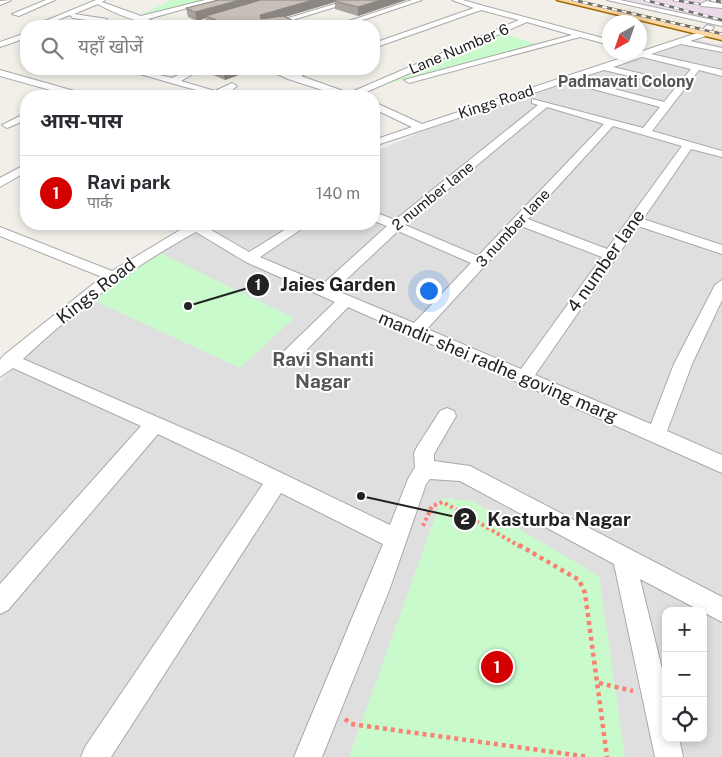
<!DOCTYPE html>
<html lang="hi">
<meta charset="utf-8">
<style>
:root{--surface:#fff;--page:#f7f7f7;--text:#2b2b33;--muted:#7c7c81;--line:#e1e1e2;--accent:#d40000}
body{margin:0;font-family:"Public Sans","Noto Sans Devanagari",sans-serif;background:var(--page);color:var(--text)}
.controls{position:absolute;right:15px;bottom:15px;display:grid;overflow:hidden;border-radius:10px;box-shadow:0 2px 8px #0003}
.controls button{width:45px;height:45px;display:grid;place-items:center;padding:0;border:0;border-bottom:1px solid var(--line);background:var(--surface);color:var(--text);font:25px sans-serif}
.compass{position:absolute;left:602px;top:15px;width:45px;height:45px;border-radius:50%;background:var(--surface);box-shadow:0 2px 8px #0003;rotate:220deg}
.you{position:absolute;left:428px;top:290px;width:18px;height:18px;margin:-12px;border:4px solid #fff;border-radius:50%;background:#1a73e8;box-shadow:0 0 0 8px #1a73e833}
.badge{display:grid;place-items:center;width:32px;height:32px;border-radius:50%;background:var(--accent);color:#fff;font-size:16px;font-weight:700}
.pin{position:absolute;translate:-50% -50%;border:2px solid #fff;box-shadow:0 1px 5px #0006}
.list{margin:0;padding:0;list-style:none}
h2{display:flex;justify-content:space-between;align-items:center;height:65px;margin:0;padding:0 20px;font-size:21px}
h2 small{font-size:16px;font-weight:400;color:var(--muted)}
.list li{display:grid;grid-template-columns:32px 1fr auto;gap:15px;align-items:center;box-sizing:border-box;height:75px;padding:0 20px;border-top:1px solid var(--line)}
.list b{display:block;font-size:19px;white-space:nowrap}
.list p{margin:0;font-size:16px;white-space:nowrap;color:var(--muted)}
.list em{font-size:16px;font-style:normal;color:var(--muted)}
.icon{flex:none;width:28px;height:28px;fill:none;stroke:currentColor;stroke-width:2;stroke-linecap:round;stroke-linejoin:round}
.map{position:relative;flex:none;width:722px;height:757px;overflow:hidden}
.search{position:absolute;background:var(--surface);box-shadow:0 2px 8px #0003;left:20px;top:20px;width:360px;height:55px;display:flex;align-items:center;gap:12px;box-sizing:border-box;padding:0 18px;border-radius:20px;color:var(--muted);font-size:19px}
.panel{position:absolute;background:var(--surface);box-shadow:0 2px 8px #0003;left:20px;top:90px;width:360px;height:140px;border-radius:20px}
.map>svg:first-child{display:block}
.residential{fill:#e0dfdf;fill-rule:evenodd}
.industrial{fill:#ebdbe8}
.park{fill:#c8facc}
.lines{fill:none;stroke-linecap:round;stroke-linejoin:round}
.minor-casing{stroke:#a9a9a9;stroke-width:2}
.major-casing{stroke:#a06b00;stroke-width:3}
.path-far1{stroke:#fa8072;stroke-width:4;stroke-dasharray:3 3;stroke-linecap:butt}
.path{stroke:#fa8072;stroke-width:4.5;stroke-dasharray:4 4;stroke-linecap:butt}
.minor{fill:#fff;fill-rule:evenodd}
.major{fill:#fcd6a4;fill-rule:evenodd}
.rail-casing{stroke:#707070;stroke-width:2.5}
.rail{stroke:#fff;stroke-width:2;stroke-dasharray:5;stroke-linecap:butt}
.wall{fill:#aba49e}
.shaded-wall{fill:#8b8681}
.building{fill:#c7bfb8;stroke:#8b8681}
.labels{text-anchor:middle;stroke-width:4;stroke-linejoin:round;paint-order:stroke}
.far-street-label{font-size:15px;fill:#222;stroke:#fff}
.far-neighbourhood-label{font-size:16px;font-weight:bold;fill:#555;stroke:#fff}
.street-label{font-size:18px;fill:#222;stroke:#fff}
.neighbourhood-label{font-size:19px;font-weight:bold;fill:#555;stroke:#fff}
.leader{fill:none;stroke:#222;stroke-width:2}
.callout-dot{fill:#222;stroke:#fff;stroke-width:2}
.mark-label{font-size:15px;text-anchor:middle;font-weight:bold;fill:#fff}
.callout-label{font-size:19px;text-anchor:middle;font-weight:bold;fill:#222;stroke:#fff;stroke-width:4;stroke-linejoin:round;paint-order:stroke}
</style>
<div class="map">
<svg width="722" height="757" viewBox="0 0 722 757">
<rect width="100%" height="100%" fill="#f2efe9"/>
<path class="residential" d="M698 40 722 45V757H0V382L80 294 216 224H374V152L426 130ZM666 611H703V738H666Z"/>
<polygon class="industrial" points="614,0 722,0 722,24"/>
<g class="park">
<polygon points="171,0 205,0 139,16"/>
<polygon points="503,33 536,44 376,87"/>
<polygon points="158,252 294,318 240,368 80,294"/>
<polygon points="442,498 472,501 599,576 625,757 349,757"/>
</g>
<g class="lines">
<defs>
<g id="minor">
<polygon points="11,0 10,1 0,5 0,1"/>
<polygon points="46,0 55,0 19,16 12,14"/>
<path d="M96 0H105L102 2 141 16 205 0H216L148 19 164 26C147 26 112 13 98 4L74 14 107 19V23L73 18 70 15 43 26H33Z"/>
<polygon points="348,0 358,0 273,26 262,26"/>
<polygon points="412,0 422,0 345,26 334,26"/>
<path d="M452 0H463L484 6 610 40V45L580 37 409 83 404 80 572 35 527 22 357 96H341L288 79 267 69C276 68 283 73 291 73 298 74 308 69 316 69L301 76 349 93 519 20 481 10 374 48V43L474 8Z"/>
<polygon points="607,0 620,0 722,22 722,26"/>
<polygon points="706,1 722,4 722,8 701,6 701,4"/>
<polygon points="230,14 233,18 197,26 185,26"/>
<path d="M707 25 714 27 706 36 690 41 722 48V52L681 44 651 54 722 70V76L699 70 652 131 722 151V157L691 149 643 219 722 245V254L638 226 535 375 651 424 674 364 715 285 722 280V300L692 364 667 431 722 455V473L348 307 291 366 285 367 279 366 276 361 279 356 335 302 246 262 196 232C133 266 75 310 23 359L236 451 390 525 408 479 415 467 414 453 417 447 440 411 447 408 454 411 456 416 434 454V461L470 466 722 597V622L640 579 666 685V738H679L683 757H655L614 564 460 481 430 479 426 484 390 588 322 757H294L383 544 281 493 111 757H81L85 747 263 484 158 434 8 610 0 614V584L141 426 13 368 0 377V360L4 355 102 277 0 236V227L112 271 190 224H207L206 227 249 252 294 224H309L260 257 323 284 387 226 374 221V212L395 220 538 105 532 103V99L643 128 660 107 567 82 374 146V140L412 127 374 109V102L422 124 700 32ZM642 57 691 69 680 83 613 67ZM604 70 676 87 664 102 576 79ZM547 107 604 124 478 256 405 225ZM613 126 682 146 607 249 528 219ZM521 226 602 257 521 369 427 329ZM398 231 471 263 414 323 335 290Z"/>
<polygon points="26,33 26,38 0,47 0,42"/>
<path d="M122 69H135L172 78 191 69H201L181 81 215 91 232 83 237 86C226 96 216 99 203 92Z"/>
<polygon points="0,70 85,94 87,96 72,96 0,76"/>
<polygon points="26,113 26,120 7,128 2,125"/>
<polygon points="26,164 26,172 0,187 0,178"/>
</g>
<polygon id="major" points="557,0 572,0 722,34 722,40"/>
</defs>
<use href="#minor" class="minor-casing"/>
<use href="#major" class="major-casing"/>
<polyline class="path-far1" points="423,526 432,506 443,502 521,547"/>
<g class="path">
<polyline points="519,545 579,580 585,593 607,757"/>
<polyline points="599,683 633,691"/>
<polyline points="345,719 351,724 589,757"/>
</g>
<use href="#minor" class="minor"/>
<use href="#major" class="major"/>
<defs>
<g id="rail">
<polyline points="573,0 722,34"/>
<polyline points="645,0 722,20"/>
<polyline points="674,0 699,4"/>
<polyline points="711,0 722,2"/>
</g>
</defs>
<use href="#rail" class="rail-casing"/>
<use href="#rail" class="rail"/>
</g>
<g class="wall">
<polygon points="219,0 406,0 358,16 335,9 335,2 285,17 292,26 211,26 207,25 206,18 197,21 188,17 186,8"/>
<polygon points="199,69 255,69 225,80"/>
</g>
<g class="shaded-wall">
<polygon points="240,0 271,0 206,16 206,18 197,21 195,12"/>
<polygon points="313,0 342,0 334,1 335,2 261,24 260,15"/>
<polygon points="381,0 406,0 358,16 358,7"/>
<polygon points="292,20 292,26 267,26"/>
<polygon points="227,69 255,69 225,80 223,70"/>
</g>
<g class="building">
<polygon points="219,0 240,0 195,12 186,8"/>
<polygon points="261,0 313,0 260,15 261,19 283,16 292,20 267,26 231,26 206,16"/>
<polygon points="336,0 381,0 358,7 334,1"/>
</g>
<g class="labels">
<g class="far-street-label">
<text transform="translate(459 49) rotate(-23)" y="5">Lane Number 6</text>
<text transform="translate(496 102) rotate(-18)" y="5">Kings Road</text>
<text transform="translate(433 196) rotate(-39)" y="5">2 number lane</text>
<text transform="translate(513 228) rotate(-47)" y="5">3 number lane</text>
</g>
<g class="far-neighbourhood-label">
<text x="626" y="87">Padmavati Colony</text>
</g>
<g class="street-label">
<text transform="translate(606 261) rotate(-55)" y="6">4 number lane</text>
<text transform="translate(96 291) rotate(-38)" y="6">Kings Road</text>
<text transform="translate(498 367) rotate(23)" y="6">mandir shei radhe goving marg</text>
</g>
<g class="neighbourhood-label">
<text x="323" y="366">Ravi Shanti<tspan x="323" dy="22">Nagar</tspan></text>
</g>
</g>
<path class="leader" d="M188 306L258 285M361 496L465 519"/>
<g class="callout-dot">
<circle cx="188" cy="306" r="5"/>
<circle cx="361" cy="496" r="5"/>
<circle cx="258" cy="285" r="12"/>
<circle cx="465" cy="519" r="12"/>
</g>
<g class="mark-label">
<text x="258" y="290">1</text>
<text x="465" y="524">2</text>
</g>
<g class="callout-label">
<text x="338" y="291">Jaies Garden</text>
<text x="559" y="526">Kasturba Nagar</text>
</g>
</svg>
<div class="controls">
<button>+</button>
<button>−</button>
<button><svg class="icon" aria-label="locate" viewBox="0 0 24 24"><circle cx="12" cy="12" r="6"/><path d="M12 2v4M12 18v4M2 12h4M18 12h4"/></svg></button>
</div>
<svg class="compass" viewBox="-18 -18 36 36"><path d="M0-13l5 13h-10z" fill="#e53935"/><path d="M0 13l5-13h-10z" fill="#7c7c81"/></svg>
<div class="you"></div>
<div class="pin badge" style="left:497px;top:667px">1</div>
<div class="search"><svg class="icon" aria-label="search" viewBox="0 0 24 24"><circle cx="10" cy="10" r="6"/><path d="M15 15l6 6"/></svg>यहाँ खोजें</div>
<section class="panel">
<h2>आस-पास<small></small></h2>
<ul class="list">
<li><span class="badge">1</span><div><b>Ravi park</b><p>पार्क</p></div><em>140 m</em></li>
</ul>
</section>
</div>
